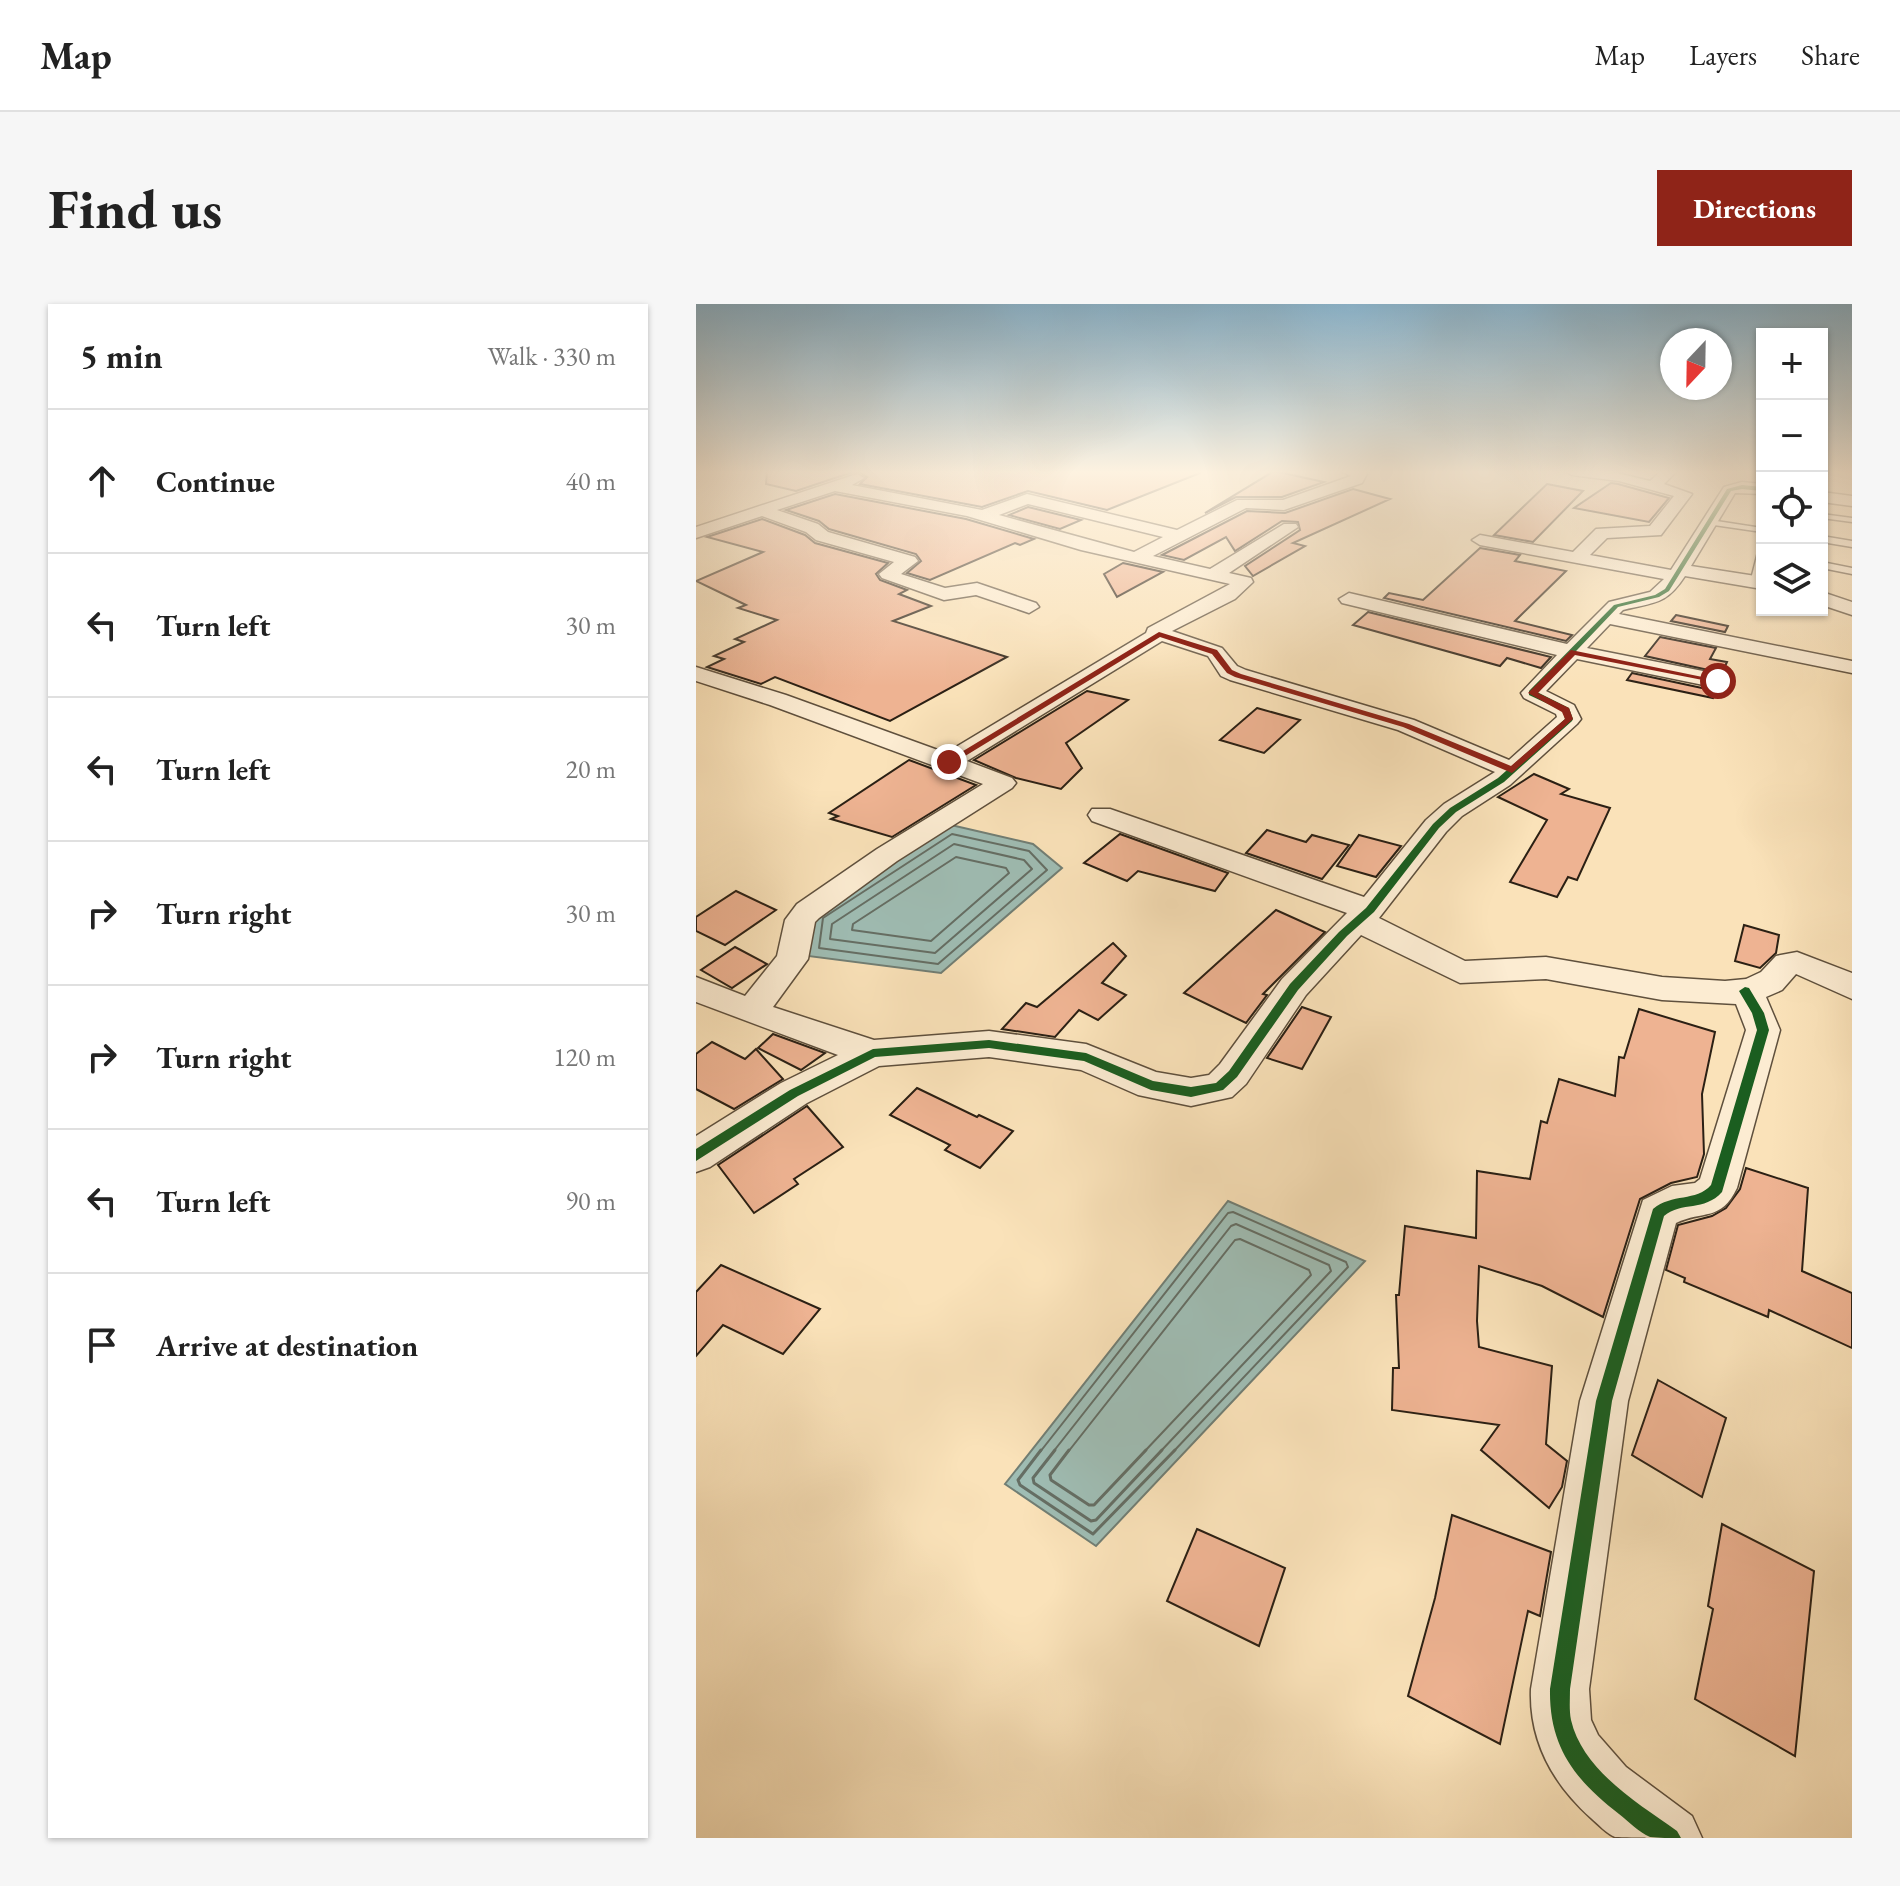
<!DOCTYPE html>
<meta charset="utf-8">
<style>
:root{--surface:#fff;--page:#f6f6f6;--text:#222;--muted:#767676;--line:#e0e0e0;--accent:#8f2418}
body{margin:0;font-family:"EB Garamond",serif;background:var(--page);color:var(--text)}
.controls{position:absolute;right:24px;top:24px;display:grid;overflow:hidden;border-radius:0px;box-shadow:0 2px 6px #0004}
.controls button{width:72px;height:72px;display:grid;place-items:center;padding:0;border:0;border-bottom:2px solid var(--line);background:var(--surface);color:var(--text);font:40px sans-serif}
.compass{position:absolute;left:964px;top:24px;width:72px;height:72px;border-radius:50%;background:var(--surface);box-shadow:0 2px 6px #0004;rotate:202deg}
.stop{position:absolute;width:24px;height:24px;margin:-18px;border:6px solid #8f2418;border-radius:50%;background:#fff}
.stop.end{background:#8f2418;border-color:#fff;box-shadow:0 2px 8px #0008}
.list{margin:0;padding:0;list-style:none}
h2{display:flex;justify-content:space-between;align-items:center;height:104px;margin:0;padding:0 32px;font-size:34px}
h2 small{font-size:26px;font-weight:400;color:var(--muted)}
.list li{display:grid;grid-template-columns:52px 1fr auto;gap:24px;align-items:center;box-sizing:border-box;height:144px;padding:0 32px;border-top:2px solid var(--line)}
.list b{display:block;font-size:30px;white-space:nowrap}
.list em{font-size:26px;font-style:normal;color:var(--muted)}
.icon{flex:none;width:44px;height:44px;fill:none;stroke:currentColor;stroke-width:2;stroke-linecap:round;stroke-linejoin:round}
.map{position:relative;flex:none;width:1156px;height:1534px;overflow:hidden;border-radius:0px}
header{display:flex;align-items:center;gap:48px;box-sizing:border-box;height:112px;padding:0 40px;background:var(--surface);border-bottom:2px solid var(--line)}
header strong{font-size:38px}
nav{display:flex;gap:44px;margin-inline-start:auto;font-size:28px}
.intro{display:flex;align-items:center;justify-content:space-between;box-sizing:border-box;height:192px;padding:0 48px}
h1{margin:0;font-size:56px}
.button{padding:20px 36px;border-radius:0px;background:var(--accent);color:#fff;font-size:28px;font-weight:700}
main{display:flex;gap:48px;padding:0 48px}
aside{flex:1;background:var(--surface);border-radius:0px;box-shadow:0 2px 6px #0004}
.map>svg:first-child{display:block}
.water{fill:#9fbdb4;stroke:#717e74;stroke-width:2}
.lines{fill:none;stroke-linecap:round;stroke-linejoin:round}
.shore-far1{stroke:#656e64;stroke-width:2}
.shore{stroke:#656e64;stroke-width:3}
.building{fill:#eeb392;stroke:#2b2014;stroke-width:2}
.service-casing{stroke:#5f503d;stroke-width:3}
.minor-casing{stroke:#5f503d;stroke-width:3}
.service{fill:#fcecd2;fill-rule:evenodd}
.minor{fill:#fcecd2;fill-rule:evenodd}
.cycleway-casing{stroke:#fcecd2;stroke-width:5}
.cycleway{fill:#1b5e20;fill-rule:evenodd}
.route{fill:#8f2418}
</style>
<header>
<strong>Map</strong>
<nav><a>Map</a><a>Layers</a><a>Share</a></nav>
</header>
<div class="intro"><h1>Find us</h1><a class="button">Directions</a></div>
<main>
<aside>
<h2>5 min<small>Walk · 330 m</small></h2>
<ul class="list">
<li><svg class="icon" aria-label="ahead" viewBox="0 0 24 24"><path d="M12 20V5M6 11l6-6 6 6"/></svg><div><b>Continue</b></div><em>40 m</em></li>
<li><svg class="icon" aria-label="left" viewBox="0 0 24 24"><path d="M17 20v-9H6M10 6l-5 5 5 5"/></svg><div><b>Turn left</b></div><em>30 m</em></li>
<li><svg class="icon" aria-label="left" viewBox="0 0 24 24"><path d="M17 20v-9H6M10 6l-5 5 5 5"/></svg><div><b>Turn left</b></div><em>20 m</em></li>
<li><svg class="icon" aria-label="right" viewBox="0 0 24 24"><path d="M7 20v-9h11M14 6l5 5-5 5"/></svg><div><b>Turn right</b></div><em>30 m</em></li>
<li><svg class="icon" aria-label="right" viewBox="0 0 24 24"><path d="M7 20v-9h11M14 6l5 5-5 5"/></svg><div><b>Turn right</b></div><em>120 m</em></li>
<li><svg class="icon" aria-label="left" viewBox="0 0 24 24"><path d="M17 20v-9H6M10 6l-5 5 5 5"/></svg><div><b>Turn left</b></div><em>90 m</em></li>
<li><svg class="icon" aria-label="arrive" viewBox="0 0 24 24"><path d="M6 21V4h12l-3 4 3 4H6"/></svg><div><b>Arrive at destination</b></div></li>
</ul>
</aside>
<div class="map">
<svg width="1156" height="1534" viewBox="0 0 1156 1534">
<rect width="100%" height="100%" fill="#fae2b9"/>
<filter id="stains"><feTurbulence type="fractalNoise" baseFrequency=".0025" numOctaves="4"/><feColorMatrix values="0 0 0 0 .2 0 0 0 0 .09 0 0 0 0 .02 0 0 0 .5 -.17"/></filter>
<radialGradient id="worn" r=".72"><stop offset=".6" stop-color="#630" stop-opacity="0"/><stop offset="1" stop-color="#630" stop-opacity=".3"/></radialGradient>
<g class="water">
<polygon points="255,521 337,540 366,564 245,669 112,652 119,610"/>
<polygon points="532,897 669,957 400,1242 309,1180"/>
</g>
<g class="lines">
<g class="shore-far1">
<polygon points="256,530 333,547 351,566 242,660 123,644 127,614"/>
<polygon points="258,540 328,556 336,565 239,649 134,635 136,620"/>
<polygon points="260,553 310,564 313,569 235,637 156,626 157,620"/>
<polyline points="344,1148 532,909 537,908 650,958 652,963 477,1148"/>
<polyline points="357,1148 535,922 540,920 633,961 635,967 464,1148"/>
<polyline points="372,1148 539,936 544,935 613,966 615,971 448,1148"/>
</g>
<g class="shore">
<polyline points="345,1146 322,1176 324,1181 397,1230 479,1146"/>
<polyline points="359,1146 337,1174 338,1179 395,1217 400,1216 466,1146"/>
<polyline points="373,1146 354,1171 355,1176 393,1201 398,1201 450,1146"/>
</g>
</g>
<g class="building">
<polygon points="71,167 160,167 100,187 70,180"/>
<polygon points="161,167 504,167 504,169 411,206 332,187 286,203 164,180 171,173"/>
<polygon points="578,167 628,178 586,193 540,193 509,209"/>
<polygon points="915,179 922,180 973,194 953,218 878,204"/>
<polygon points="851,180 887,187 837,238 798,231"/>
<polygon points="657,185 694,195 597,239 609,242 557,272 549,262 604,226 602,218 586,217 539,247 530,233 488,256 466,251 551,207 589,209"/>
<polygon points="139,190 270,215 338,235 324,241 319,239 234,276 211,269 225,257 220,250 133,225 123,217 90,206"/>
<polygon points="332,203 385,216 364,225 313,211"/>
<polygon points="66,215 109,231 119,239 192,259 180,270 184,276 211,286 203,290 235,302 197,317 311,353 194,417 79,373 65,380 11,363 28,355 18,352 48,338 39,335 81,316 42,304 50,301 0,277 67,248 11,233"/>
<polygon points="784,244 824,251 819,257 870,267 819,317 876,331 870,337 688,294 693,289 727,296"/>
<polygon points="427,259 467,268 421,293 408,270"/>
<polygon points="672,308 855,353 845,364 811,354 804,362 657,321"/>
<polygon points="980,311 1032,322 1029,328 975,317"/>
<polygon points="964,333 1020,344 1014,355 1031,358 1026,369 949,352"/>
<polygon points="936,369 1020,387 1017,394 931,376"/>
<polygon points="391,387 432,396 370,439 386,464 365,485 320,474 278,456"/>
<polygon points="561,404 604,416 568,449 524,436"/>
<polygon points="213,456 280,481 196,533 135,515 142,512 133,509"/>
<polygon points="838,470 873,485 865,490 914,504 881,576 872,573 861,593 814,578 851,516 802,493"/>
<polygon points="571,526 610,538 616,531 653,541 626,575 550,549"/>
<polygon points="424,530 532,569 519,587 442,567 431,577 388,559"/>
<polygon points="663,531 705,542 680,573 641,562"/>
<polygon points="40,587 80,606 29,641 0,627 0,613"/>
<polygon points="580,606 629,628 567,690 571,691 550,719 488,689"/>
<polygon points="1048,621 1083,631 1080,649 1064,664 1039,657"/>
<polygon points="417,639 430,652 406,679 430,691 402,716 383,706 359,733 306,725 330,699 341,703"/>
<polygon points="39,643 71,660 36,684 5,666"/>
<polygon points="606,703 635,713 606,765 571,754"/>
<polygon points="943,705 1019,728 1006,790 1008,850 1001,873 975,879 944,895 907,1013 846,982 783,962 781,1017 783,1043 856,1062 850,1140 871,1157 866,1183 853,1204 785,1146 803,1121 696,1106 697,1064 703,1064 700,991 703,991 709,922 780,934 781,867 834,875 845,817 851,819 863,775 919,792 923,753 928,754"/>
<polygon points="77,730 129,749 105,766 62,744"/>
<polygon points="16,738 49,755 60,745 87,775 38,805 0,785 0,750"/>
<polygon points="221,784 281,813 283,811 317,827 284,864 249,846 254,841 194,811"/>
<polygon points="111,802 147,843 98,875 102,880 58,909 22,861"/>
<polygon points="1050,864 1112,884 1106,967 1156,989 1156,1044 1073,1006 1072,1013 988,978 989,974 970,966 982,921 1016,912 1030,904 1044,885"/>
<polygon points="25,961 124,1005 87,1050 27,1021 0,1052 0,988"/>
<polygon points="962,1076 1030,1114 1006,1193 936,1151"/>
<polygon points="756,1211 855,1248 844,1312 832,1307 804,1440 712,1392 739,1294"/>
<polygon points="1026,1220 1118,1267 1099,1452 999,1395 1017,1305 1012,1302"/>
<polygon points="501,1225 589,1264 563,1342 471,1297"/>
</g>
<g class="lines">
<defs>
<g id="service">
<polygon points="1126,210 1156,214 1156,218 1126,214"/>
<polygon points="1014,216 1066,224 1066,228 1011,220"/>
<polygon points="1126,232 1156,237 1156,243 1126,238"/>
<polygon points="1066,245 1066,262 1062,277 1054,279 1062,248"/>
<polygon points="1126,258 1156,264 1156,270 1126,264"/>
</g>
<g id="minor">
<path d="M644 167H669L671 170 666 179 588 206 550 204 457 252 514 265 588 220H600L602 223 533 269 555 274 557 278 539 295 476 327 526 344 541 362 550 366 718 416 813 456 861 413 860 410 828 394 825 389 861 351 646 299 643 295 653 289 871 340 913 298 954 288 968 275 784 241 776 236 784 231 877 248 900 225 954 222 978 192 923 177 876 171 869 167H913L954 177 965 167H981L968 180 996 190 965 231 911 234 894 251 975 266 1028 183 1046 178 1066 180V190L1039 189 995 262 1066 273V285L989 272C970 301 959 298 927 306L923 310 1156 357V369L914 320 891 344 1022 370 1033 377 1022 384 881 355 850 387 878 401 885 415 881 420 814 481 766 512 750 528 683 614 769 657 850 653 966 673 1029 677 1050 675 1065 668 1080 652 1101 648 1156 669V695L1100 670 1086 686 1070 693 1084 726 1041 884C1025 918 1007 906 980 919L932 1097 893 1385 895 1416 902 1431 930 1463 996 1512 1006 1534C988 1534 932 1534 919 1533 911 1530 902 1520 895 1514 857 1480 833 1437 835 1385L884 1097 947 896 976 882 999 879 1004 875 1050 726 1040 700 966 696 850 675 764 679 665 631 610 691 550 780 536 793 495 802 442 791 385 766 293 753 183 762 111 799 14 863 0 868V832L85 779 142 751 0 698V673L49 692 81 652 89 616 101 600 181 545 287 480 74 401 0 377V363L90 391 250 449 450 329 452 324 534 280 385 246 271 212 139 187 81 206 122 220 132 228 219 253 222 257 205 270 249 284 281 279 340 299 343 303 333 309 280 291 248 296 186 274 183 270 198 258 120 236 110 228 66 212 0 234V223L161 170 168 174 156 181 286 206 331 190 481 226 541 196H587L655 172ZM332 200 467 233 438 248 303 211ZM466 337 512 352 525 372 534 376 702 426 799 468 748 500 730 516 668 593 414 505H396L392 511 396 517 651 609 586 675 524 760 513 771 495 774 460 768 390 740 293 727 178 736 77 703 112 655 119 618 123 614 201 557 316 484 320 479 316 474 271 457Z"/>
<polygon points="1126,188 1156,192 1156,202 1126,198"/>
<polygon points="1126,288 1156,298 1156,311 1126,301"/>
</g>
</defs>
<use href="#service" class="service-casing"/>
<use href="#minor" class="minor-casing"/>
<use href="#service" class="service"/>
<use href="#minor" class="minor"/>
<defs>
<g id="cycleway">
<polygon points="1046,181 1066,183 1066,187 1046,185 1035,187 973,287 963,293 922,303 841,388 873,404 877,415 876,417 808,478 760,508 743,524 678,608 651,632 602,686 541,773 527,786 495,793 455,786 388,757 293,744 179,753 102,792 0,857 0,845 94,786 177,745 293,736 390,749 457,777 495,783 520,779 533,767 594,680 643,628 670,604 737,520 754,504 802,474 869,415 867,407 833,391 833,387 918,301 959,291 969,285 1031,185"/>
<path d="M1049 683 1053 684 1068 709 1073 726 1026 888C1008 908 986 897 968 912L916 1097 874 1385C874 1395 873 1406 875 1416 887 1467 942 1499 981 1527L985 1534C975 1534 962 1534 954 1533 943 1528 933 1518 923 1510 879 1476 853 1443 854 1385L900 1097 957 905C976 889 1000 898 1015 881L1061 726 1056 709 1043 687Z"/>
</g>
</defs>
<use href="#cycleway" class="cycleway-casing"/>
<use href="#cycleway" class="cycleway"/>
</g>
<linearGradient id="sky" x2="0" y2="1"><stop stop-color="#8bb8d3"/><stop offset="0.44" stop-color="#fdf2e0"/><stop offset="1" stop-color="#fdf2e0" stop-opacity="0"/></linearGradient>
<rect width="1156" height="382" fill="url(#sky)"/>
<polygon class="route" points="463,328 521,346 536,366 545,370 713,420 815,462 869,415 866,408 832,389 875,346 1026,377 1022,379 879,351 842,389 873,404 877,415 816,469 707,423 539,373 531,369 516,350 464,333 256,460 249,458"/>
<rect width="100%" height="100%" filter="url(#stains)"/>
<rect width="100%" height="100%" fill="url(#worn)"/>
</svg>
<div class="controls">
<button>+</button>
<button>−</button>
<button><svg class="icon" aria-label="locate" viewBox="0 0 24 24"><circle cx="12" cy="12" r="6"/><path d="M12 2v4M12 18v4M2 12h4M18 12h4"/></svg></button>
<button><svg class="icon" aria-label="layers" viewBox="0 0 24 24"><path d="M12 4l9 5-9 5-9-5zM3 14l9 5 9-5"/></svg></button>
</div>
<svg class="compass" viewBox="-18 -18 36 36"><path d="M0-13l5 13h-10z" fill="#e53935"/><path d="M0 13l5-13h-10z" fill="#767676"/></svg>
<div class="stop" style="left:1022px;top:377px"></div>
<div class="stop end" style="left:253px;top:458px"></div>
</div>
</main>
